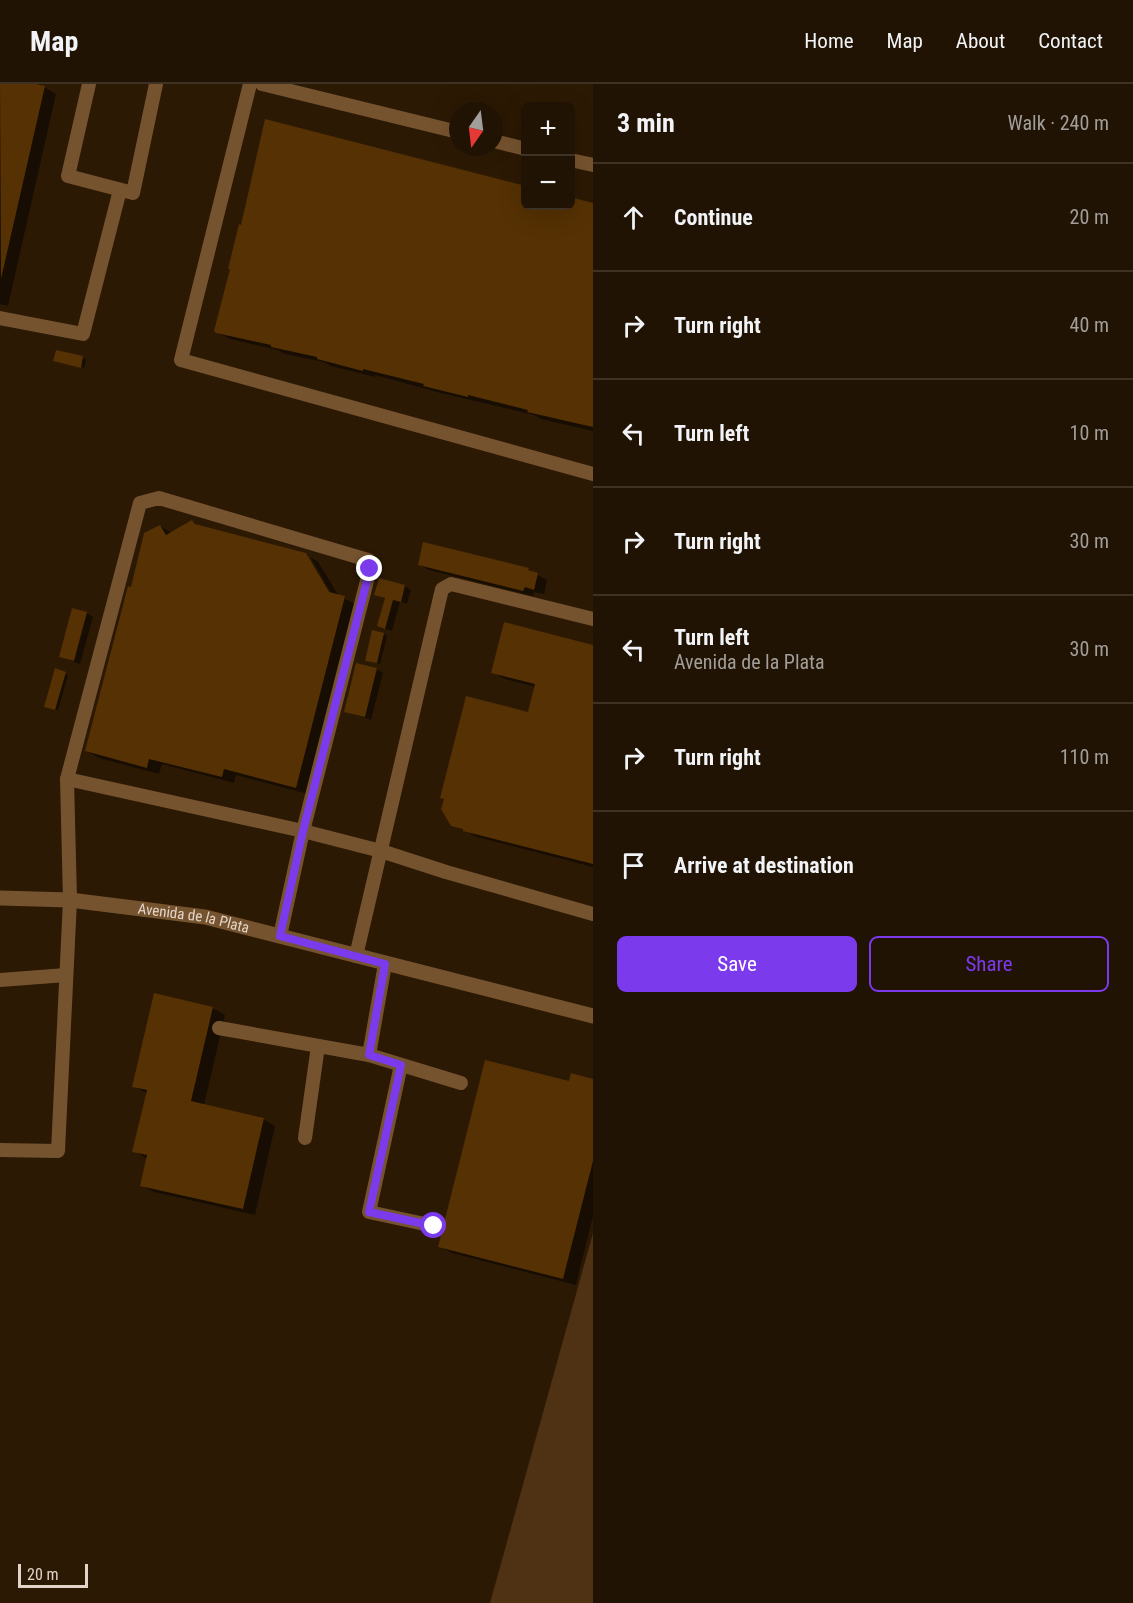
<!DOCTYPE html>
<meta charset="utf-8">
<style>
:root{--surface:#211303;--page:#2d2012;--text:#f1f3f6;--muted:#a29e9a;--line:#3e3225;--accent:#7c3aed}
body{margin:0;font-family:"Roboto Condensed",sans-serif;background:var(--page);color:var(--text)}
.controls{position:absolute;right:18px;top:18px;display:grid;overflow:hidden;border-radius:9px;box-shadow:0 6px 24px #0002}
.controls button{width:54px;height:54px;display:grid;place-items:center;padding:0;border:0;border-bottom:2px solid var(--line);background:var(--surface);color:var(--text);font:30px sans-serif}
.compass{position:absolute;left:449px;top:18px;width:54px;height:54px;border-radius:50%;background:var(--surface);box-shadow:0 6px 24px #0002;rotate:194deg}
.scale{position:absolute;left:18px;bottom:15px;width:70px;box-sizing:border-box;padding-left:6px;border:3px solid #e2d4c8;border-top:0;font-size:16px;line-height:21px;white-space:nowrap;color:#e2d4c8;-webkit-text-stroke:4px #2c1904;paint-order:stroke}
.stop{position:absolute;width:18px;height:18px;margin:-14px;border:4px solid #7c3aed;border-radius:50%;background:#fff}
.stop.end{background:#7c3aed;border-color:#fff;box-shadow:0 2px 6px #0008}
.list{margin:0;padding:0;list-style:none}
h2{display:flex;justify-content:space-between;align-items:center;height:78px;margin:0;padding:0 24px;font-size:26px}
h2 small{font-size:20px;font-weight:400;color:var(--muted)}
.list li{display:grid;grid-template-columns:39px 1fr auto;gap:18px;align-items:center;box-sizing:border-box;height:108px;padding:0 24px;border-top:2px solid var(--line)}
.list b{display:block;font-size:22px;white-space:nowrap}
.list p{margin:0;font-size:20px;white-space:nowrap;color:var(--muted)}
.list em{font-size:20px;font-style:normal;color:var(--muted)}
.actions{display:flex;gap:12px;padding:18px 24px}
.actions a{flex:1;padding:14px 0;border:2px solid var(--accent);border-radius:9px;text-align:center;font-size:21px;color:var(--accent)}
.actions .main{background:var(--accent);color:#fff}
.icon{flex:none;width:33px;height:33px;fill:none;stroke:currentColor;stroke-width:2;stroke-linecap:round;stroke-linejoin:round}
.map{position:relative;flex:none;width:593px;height:1519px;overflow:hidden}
header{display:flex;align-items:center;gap:36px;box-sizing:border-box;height:84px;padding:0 30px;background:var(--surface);border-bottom:2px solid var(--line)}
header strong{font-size:28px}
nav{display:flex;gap:33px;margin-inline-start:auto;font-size:21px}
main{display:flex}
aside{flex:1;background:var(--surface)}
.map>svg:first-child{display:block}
.green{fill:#4e3213}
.shadow{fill:#0007}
.building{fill:#553103}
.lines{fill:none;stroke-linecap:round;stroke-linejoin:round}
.service{stroke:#76532f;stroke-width:14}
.tertiary{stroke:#76532f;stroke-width:15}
.route{stroke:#7c3aed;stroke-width:8}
.labels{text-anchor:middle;stroke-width:5;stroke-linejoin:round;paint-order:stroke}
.street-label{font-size:15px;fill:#e2d4c8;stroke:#2c1904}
</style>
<header>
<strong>Map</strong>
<nav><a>Home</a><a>Map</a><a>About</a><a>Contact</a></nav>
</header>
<main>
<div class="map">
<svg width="593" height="1519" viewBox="0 0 593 1519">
<rect width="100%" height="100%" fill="#2c1904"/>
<polygon class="green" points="593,1149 593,1519 490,1519"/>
<g class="shadow">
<polygon points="0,0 29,0 44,3 56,10 8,222 0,220"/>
<polygon points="570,115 593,120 593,347 541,335 534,331 437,308 375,291 375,293 331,282 324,278 285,270 278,266 230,255 217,248 526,122 570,122"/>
<polygon points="57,268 86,275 84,284 55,277"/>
<polygon points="192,437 203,444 305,470 309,472 306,472 332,515 334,514 310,473 318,478 339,512 357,521 308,710 236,691 234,699 162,680 159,690 99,674 87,667 132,505 160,442 172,449"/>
<polygon points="424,460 528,486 547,496 544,510 534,508 533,512 429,486 419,480"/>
<polygon points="380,496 405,502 411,506 407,520 400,518 392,547 379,542 386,515 376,510"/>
<polygon points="87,529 93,533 80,580 60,573"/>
<polygon points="505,540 593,563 593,783 477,753 452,740 529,630 536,603 505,595 492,588"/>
<polygon points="384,550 387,552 380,580 369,577"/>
<polygon points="377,585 383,589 371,636 346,627"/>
<polygon points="65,589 68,591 58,626 49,624"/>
<polygon points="212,924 225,931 204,1021 263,1035 275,1042 255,1131 154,1108 141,1101 147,1075 134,1067 148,1010 134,1002"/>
<polygon points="573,991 593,996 593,1132 576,1201 452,1169 439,1162 570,999"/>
</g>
<g class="building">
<polygon points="0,0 36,0 45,2 1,195"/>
<polygon points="265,35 526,102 526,122 570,122 570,113 593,119 593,343 527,328 528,326 468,311 468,313 423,302 424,300 363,285 363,287 317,275 317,273 271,263 271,261 216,249 214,247 230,185 228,185 239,140 241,141"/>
<polygon points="56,266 83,272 81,284 53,277"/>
<polygon points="192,436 195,440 306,469 329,508 345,512 296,704 224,685 222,693 149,675 147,684 85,667 128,502 131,503 144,449 160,441 166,451"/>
<polygon points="423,458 529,484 528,486 538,489 534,506 525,503 523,507 418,481"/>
<polygon points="379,494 405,501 401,518 393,516 385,545 377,542 385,514 374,511"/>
<polygon points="72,524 87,528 74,577 59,573"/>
<polygon points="504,538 593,561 593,780 463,747 463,745 451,742 441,725 444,715 440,714 466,612 528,628 535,600 491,589"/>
<polygon points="372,546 384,549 377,579 365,577"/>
<polygon points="356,579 377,584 365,633 344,628"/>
<polygon points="55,584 66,588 55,626 44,623"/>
<polygon points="154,909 213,923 191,1017 264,1034 243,1125 140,1102 147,1071 132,1068 147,1006 132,1003"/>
<polygon points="485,976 569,997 571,989 593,995 593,1077 563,1195 438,1163"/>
</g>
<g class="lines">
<g class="service">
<polyline points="89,0 68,92 133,109 156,0"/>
<polyline points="250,0 181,276 593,390"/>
<polyline points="262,0 458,48"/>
<polyline points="494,57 526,65"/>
<polyline points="570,76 593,81"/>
<polyline points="0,234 83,250 120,106"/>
<polyline points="67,695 140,419 159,414 368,476 370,485 303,747 280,852"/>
<polyline points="356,872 442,505 451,500 593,535"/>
<polyline points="0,896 66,891"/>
<polyline points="219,944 369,971 385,880"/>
<polyline points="369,971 461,999"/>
<polyline points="401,981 369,1128 434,1142"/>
<polyline points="305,1054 318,962"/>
<polyline points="0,1066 58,1067 70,816 67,695 303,747 381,767 446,788 593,830"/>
</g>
<path class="tertiary" id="s1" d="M0 814 70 816 205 833 593 932"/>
</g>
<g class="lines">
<polyline class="route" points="370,485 303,747 280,852 385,880 369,971 401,981 369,1128 434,1142"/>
</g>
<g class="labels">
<g class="street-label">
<text dy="5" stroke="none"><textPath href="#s1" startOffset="195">Avenida de la Plata</textPath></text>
</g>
</g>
</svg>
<div class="controls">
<button>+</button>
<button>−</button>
</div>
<svg class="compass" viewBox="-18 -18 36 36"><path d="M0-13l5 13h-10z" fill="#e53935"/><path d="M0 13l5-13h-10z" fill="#a29e9a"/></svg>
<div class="scale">20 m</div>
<div class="stop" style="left:434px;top:1142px"></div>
<div class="stop end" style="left:370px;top:485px"></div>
</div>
<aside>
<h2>3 min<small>Walk · 240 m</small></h2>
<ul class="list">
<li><svg class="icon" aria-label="ahead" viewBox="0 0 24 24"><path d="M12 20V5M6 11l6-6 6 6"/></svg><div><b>Continue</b></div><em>20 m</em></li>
<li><svg class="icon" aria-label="right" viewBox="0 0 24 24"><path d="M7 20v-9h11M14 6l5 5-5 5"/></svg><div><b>Turn right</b></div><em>40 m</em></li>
<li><svg class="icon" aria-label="left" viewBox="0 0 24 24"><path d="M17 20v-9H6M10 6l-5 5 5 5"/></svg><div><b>Turn left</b></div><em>10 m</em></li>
<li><svg class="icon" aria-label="right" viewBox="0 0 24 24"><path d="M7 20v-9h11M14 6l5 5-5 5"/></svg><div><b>Turn right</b></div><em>30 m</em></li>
<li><svg class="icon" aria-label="left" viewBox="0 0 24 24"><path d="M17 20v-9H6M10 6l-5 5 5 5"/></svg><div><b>Turn left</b><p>Avenida de la Plata</p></div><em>30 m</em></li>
<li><svg class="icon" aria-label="right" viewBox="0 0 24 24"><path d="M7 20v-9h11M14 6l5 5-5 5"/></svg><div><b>Turn right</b></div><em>110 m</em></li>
<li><svg class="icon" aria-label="arrive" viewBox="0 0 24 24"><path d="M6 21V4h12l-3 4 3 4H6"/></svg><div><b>Arrive at destination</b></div></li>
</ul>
<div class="actions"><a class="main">Save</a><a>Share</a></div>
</aside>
</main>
